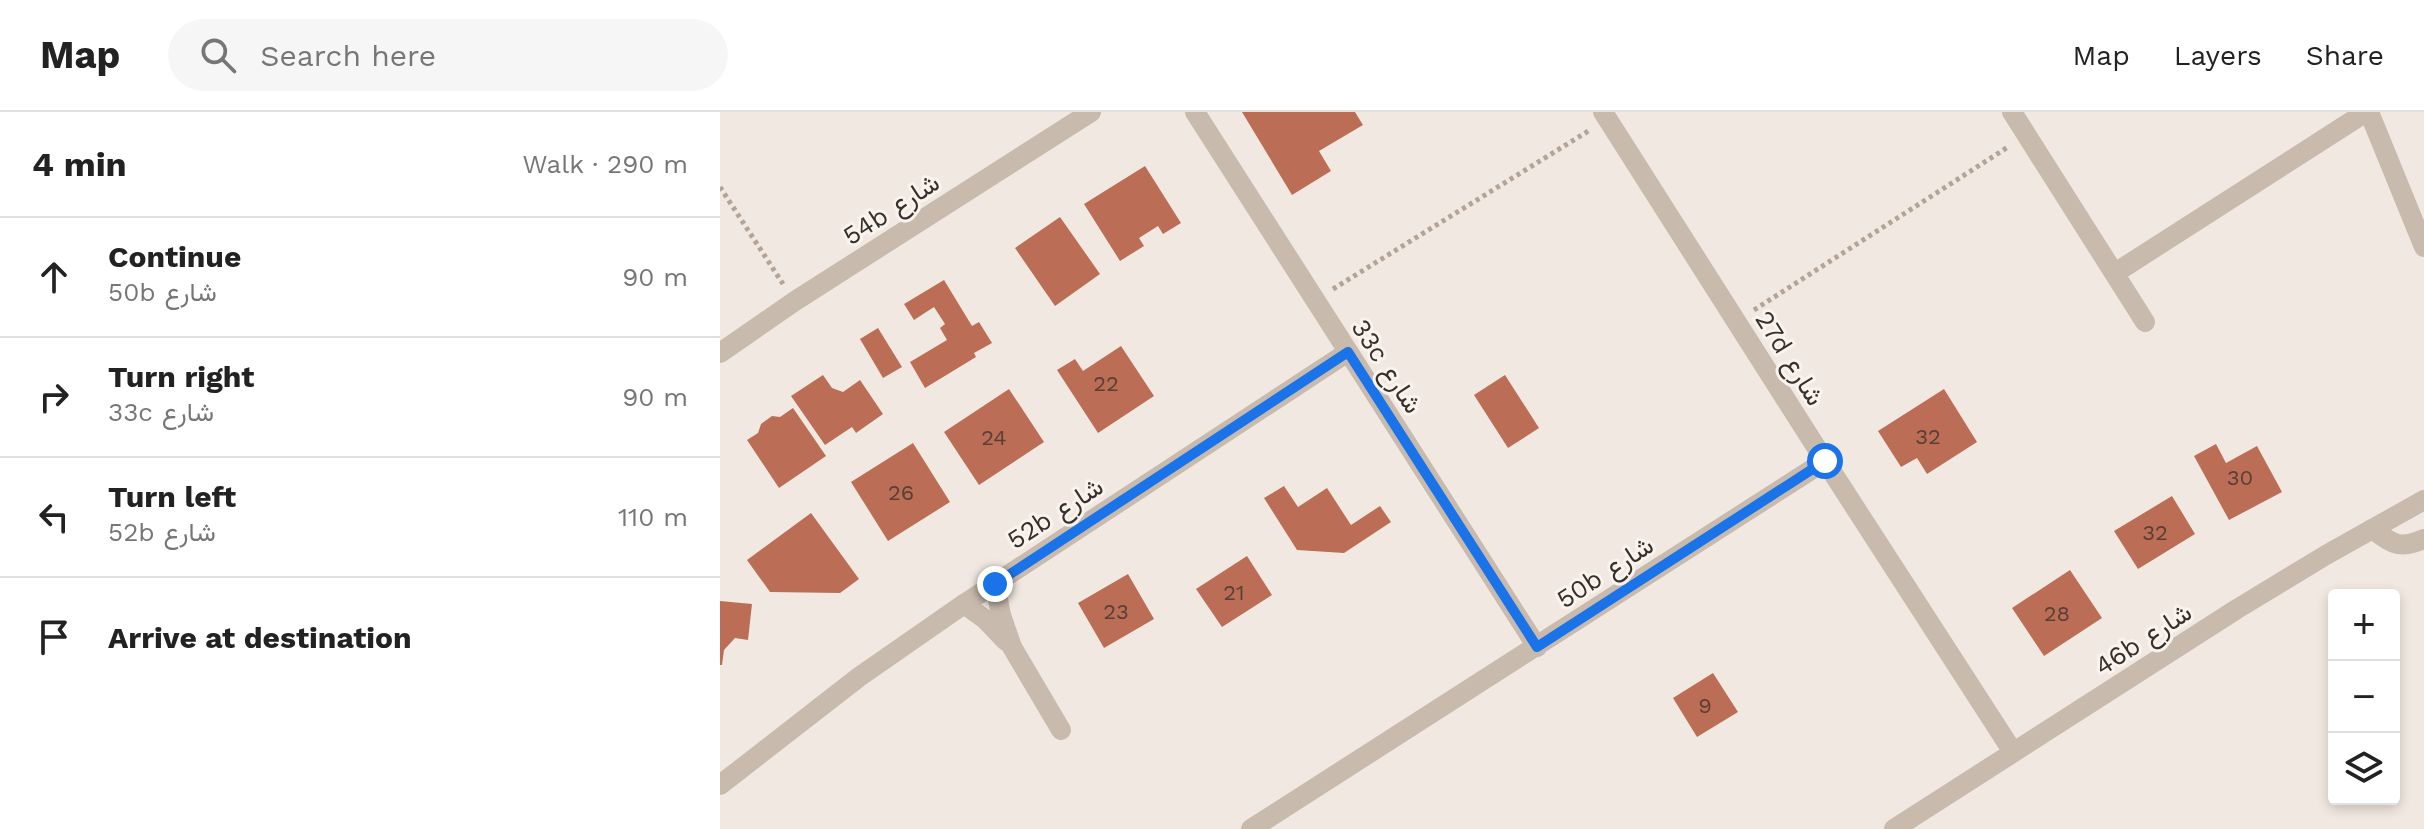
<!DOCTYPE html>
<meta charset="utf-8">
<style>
:root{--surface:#fff;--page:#f6f6f6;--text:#222;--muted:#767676;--line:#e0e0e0}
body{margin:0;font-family:"Work Sans",Vazirmatn,sans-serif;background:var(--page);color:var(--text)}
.controls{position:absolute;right:24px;bottom:24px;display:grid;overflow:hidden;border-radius:8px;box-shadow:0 4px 12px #0003}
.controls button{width:72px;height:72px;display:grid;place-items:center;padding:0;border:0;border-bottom:2px solid var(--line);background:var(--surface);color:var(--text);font:40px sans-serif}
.stop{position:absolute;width:24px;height:24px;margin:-18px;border:6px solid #1a73e8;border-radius:50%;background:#fff}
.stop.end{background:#1a73e8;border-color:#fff;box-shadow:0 2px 8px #0008}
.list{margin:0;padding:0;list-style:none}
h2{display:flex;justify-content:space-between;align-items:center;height:104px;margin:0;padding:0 32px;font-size:34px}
h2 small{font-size:26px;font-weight:400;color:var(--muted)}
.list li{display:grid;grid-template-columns:52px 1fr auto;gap:24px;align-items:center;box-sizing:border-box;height:120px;padding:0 32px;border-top:2px solid var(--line)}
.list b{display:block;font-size:30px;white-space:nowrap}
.list p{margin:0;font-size:26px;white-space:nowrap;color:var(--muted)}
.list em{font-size:26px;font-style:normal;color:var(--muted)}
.icon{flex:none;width:44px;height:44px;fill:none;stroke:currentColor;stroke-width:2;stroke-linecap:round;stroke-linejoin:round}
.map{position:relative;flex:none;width:1704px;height:717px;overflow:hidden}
header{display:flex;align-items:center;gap:48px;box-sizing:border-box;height:112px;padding:0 40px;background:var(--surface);border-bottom:2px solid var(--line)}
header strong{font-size:38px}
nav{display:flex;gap:44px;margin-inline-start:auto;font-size:28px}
.search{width:560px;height:72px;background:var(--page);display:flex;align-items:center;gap:20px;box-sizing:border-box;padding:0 28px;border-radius:44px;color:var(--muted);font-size:30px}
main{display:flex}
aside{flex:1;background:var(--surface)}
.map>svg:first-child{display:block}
.building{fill:#bb6e55}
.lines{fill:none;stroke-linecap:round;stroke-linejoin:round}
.path{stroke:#b4a497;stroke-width:5;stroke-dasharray:4 4;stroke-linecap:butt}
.minor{stroke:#c8baad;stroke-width:20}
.route{stroke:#1a73e8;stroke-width:10}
.labels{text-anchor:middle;stroke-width:6;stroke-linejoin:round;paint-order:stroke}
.number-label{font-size:22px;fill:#593f36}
.street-label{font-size:26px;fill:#382f2b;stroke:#f9f3ed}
</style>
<header>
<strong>Map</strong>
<div class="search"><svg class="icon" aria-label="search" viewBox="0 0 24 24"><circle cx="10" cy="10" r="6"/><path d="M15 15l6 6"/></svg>Search here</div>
<nav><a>Map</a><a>Layers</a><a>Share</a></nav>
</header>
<main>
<aside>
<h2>4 min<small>Walk · 290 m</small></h2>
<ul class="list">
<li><svg class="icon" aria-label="ahead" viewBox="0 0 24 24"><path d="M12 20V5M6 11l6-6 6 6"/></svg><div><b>Continue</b><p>50b شارع</p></div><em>90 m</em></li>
<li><svg class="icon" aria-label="right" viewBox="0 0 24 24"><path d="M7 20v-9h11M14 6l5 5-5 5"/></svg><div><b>Turn right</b><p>33c شارع</p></div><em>90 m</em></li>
<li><svg class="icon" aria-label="left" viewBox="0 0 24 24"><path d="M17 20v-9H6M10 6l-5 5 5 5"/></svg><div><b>Turn left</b><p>52b شارع</p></div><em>110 m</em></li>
<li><svg class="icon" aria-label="arrive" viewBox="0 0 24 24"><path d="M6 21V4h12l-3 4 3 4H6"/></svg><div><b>Arrive at destination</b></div></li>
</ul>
</aside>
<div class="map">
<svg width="1704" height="717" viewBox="0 0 1704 717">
<rect width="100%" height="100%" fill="#f1e9e1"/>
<g class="building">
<polygon points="522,0 635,0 643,13 599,39 611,59 572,83"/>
<polygon points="425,54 461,111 443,122 438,114 419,126 424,134 400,149 364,92"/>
<polygon points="340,105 380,162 335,194 295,136"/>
<polygon points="224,168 252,214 259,210 272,231 254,241 256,245 205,276 190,250 227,228 220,216 225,212 214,195 194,208 184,192"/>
<polygon points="158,216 182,255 163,266 140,227"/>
<polygon points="401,234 434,284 378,321 337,258 355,247 363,259"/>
<polygon points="103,263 112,276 123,280 140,268 163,302 136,321 132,315 105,333 71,284"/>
<polygon points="785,263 819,316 788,336 754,283"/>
<polygon points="289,277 324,330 259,373 224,320"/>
<polygon points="1224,277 1257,330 1207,362 1197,346 1181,355 1158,319"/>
<polygon points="73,296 106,344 59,376 27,328 38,321 41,312 52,304 60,305"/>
<polygon points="193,331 230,390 168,429 131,370"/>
<polygon points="1496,332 1506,351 1537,334 1562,380 1509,408 1474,344"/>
<polygon points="564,374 578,395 607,376 631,413 660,394 671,410 624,441 577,438 544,386"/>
<polygon points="1452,384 1475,422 1418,457 1394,419"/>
<polygon points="91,401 139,467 120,481 50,480 27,448"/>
<polygon points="527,444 552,483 502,515 476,477"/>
<polygon points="1350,458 1382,506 1324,544 1292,496"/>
<polygon points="408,462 434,507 384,536 358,491"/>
<polygon points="0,489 32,492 28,528 15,526 4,538 2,553 0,553"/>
<polygon points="993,561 1018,600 977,625 953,586"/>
</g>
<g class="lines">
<g class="path">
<polyline points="0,75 63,172"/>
<polyline points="613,177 870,18"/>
<polyline points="1034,198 1288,35"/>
</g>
<g class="minor">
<polyline points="475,0 817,535"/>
<polyline points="883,0 1105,349 1293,640"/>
<polyline points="1292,0 1425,210"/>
<polyline points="1649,0 1704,135"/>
<polyline points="1395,161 1646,0"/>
<polyline points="0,241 75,189 371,0"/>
<path d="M1652 417C1673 432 1679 438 1704 427"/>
<polyline points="275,472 281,503 292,535 341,618"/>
<polyline points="244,492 266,508 286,529"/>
<polyline points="0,673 139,565 244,492 628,240"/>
<polyline points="531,717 1105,349"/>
<polyline points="1174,717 1517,497 1606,443 1704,388"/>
</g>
</g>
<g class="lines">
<polyline class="route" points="275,472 628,240 817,535 1105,349"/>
</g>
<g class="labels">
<g class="number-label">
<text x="386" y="279">22</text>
<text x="1208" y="332">32</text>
<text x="274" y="333">24</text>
<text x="1520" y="373">30</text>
<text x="181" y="388">26</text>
<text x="1435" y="428">32</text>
<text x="514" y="488">21</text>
<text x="396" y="507">23</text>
<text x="1337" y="509">28</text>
<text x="985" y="601">9</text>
</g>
<g class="street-label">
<text transform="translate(171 97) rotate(-33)" y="9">54b شارع</text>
<text transform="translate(1070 246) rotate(58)" y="9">27d شارع</text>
<text transform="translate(667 254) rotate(57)" y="9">33c شارع</text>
<text transform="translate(335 401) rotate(-33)" y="9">52b شارع</text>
<text transform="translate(885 460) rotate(-33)" y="9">50b شارع</text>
<text transform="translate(1423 527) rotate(-33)" y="9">46b شارع</text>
</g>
</g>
</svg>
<div class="controls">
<button>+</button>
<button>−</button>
<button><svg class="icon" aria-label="layers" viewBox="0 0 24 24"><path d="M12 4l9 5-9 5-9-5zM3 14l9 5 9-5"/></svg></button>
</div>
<div class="stop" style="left:1105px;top:349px"></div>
<div class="stop end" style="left:275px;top:472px"></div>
</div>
</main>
